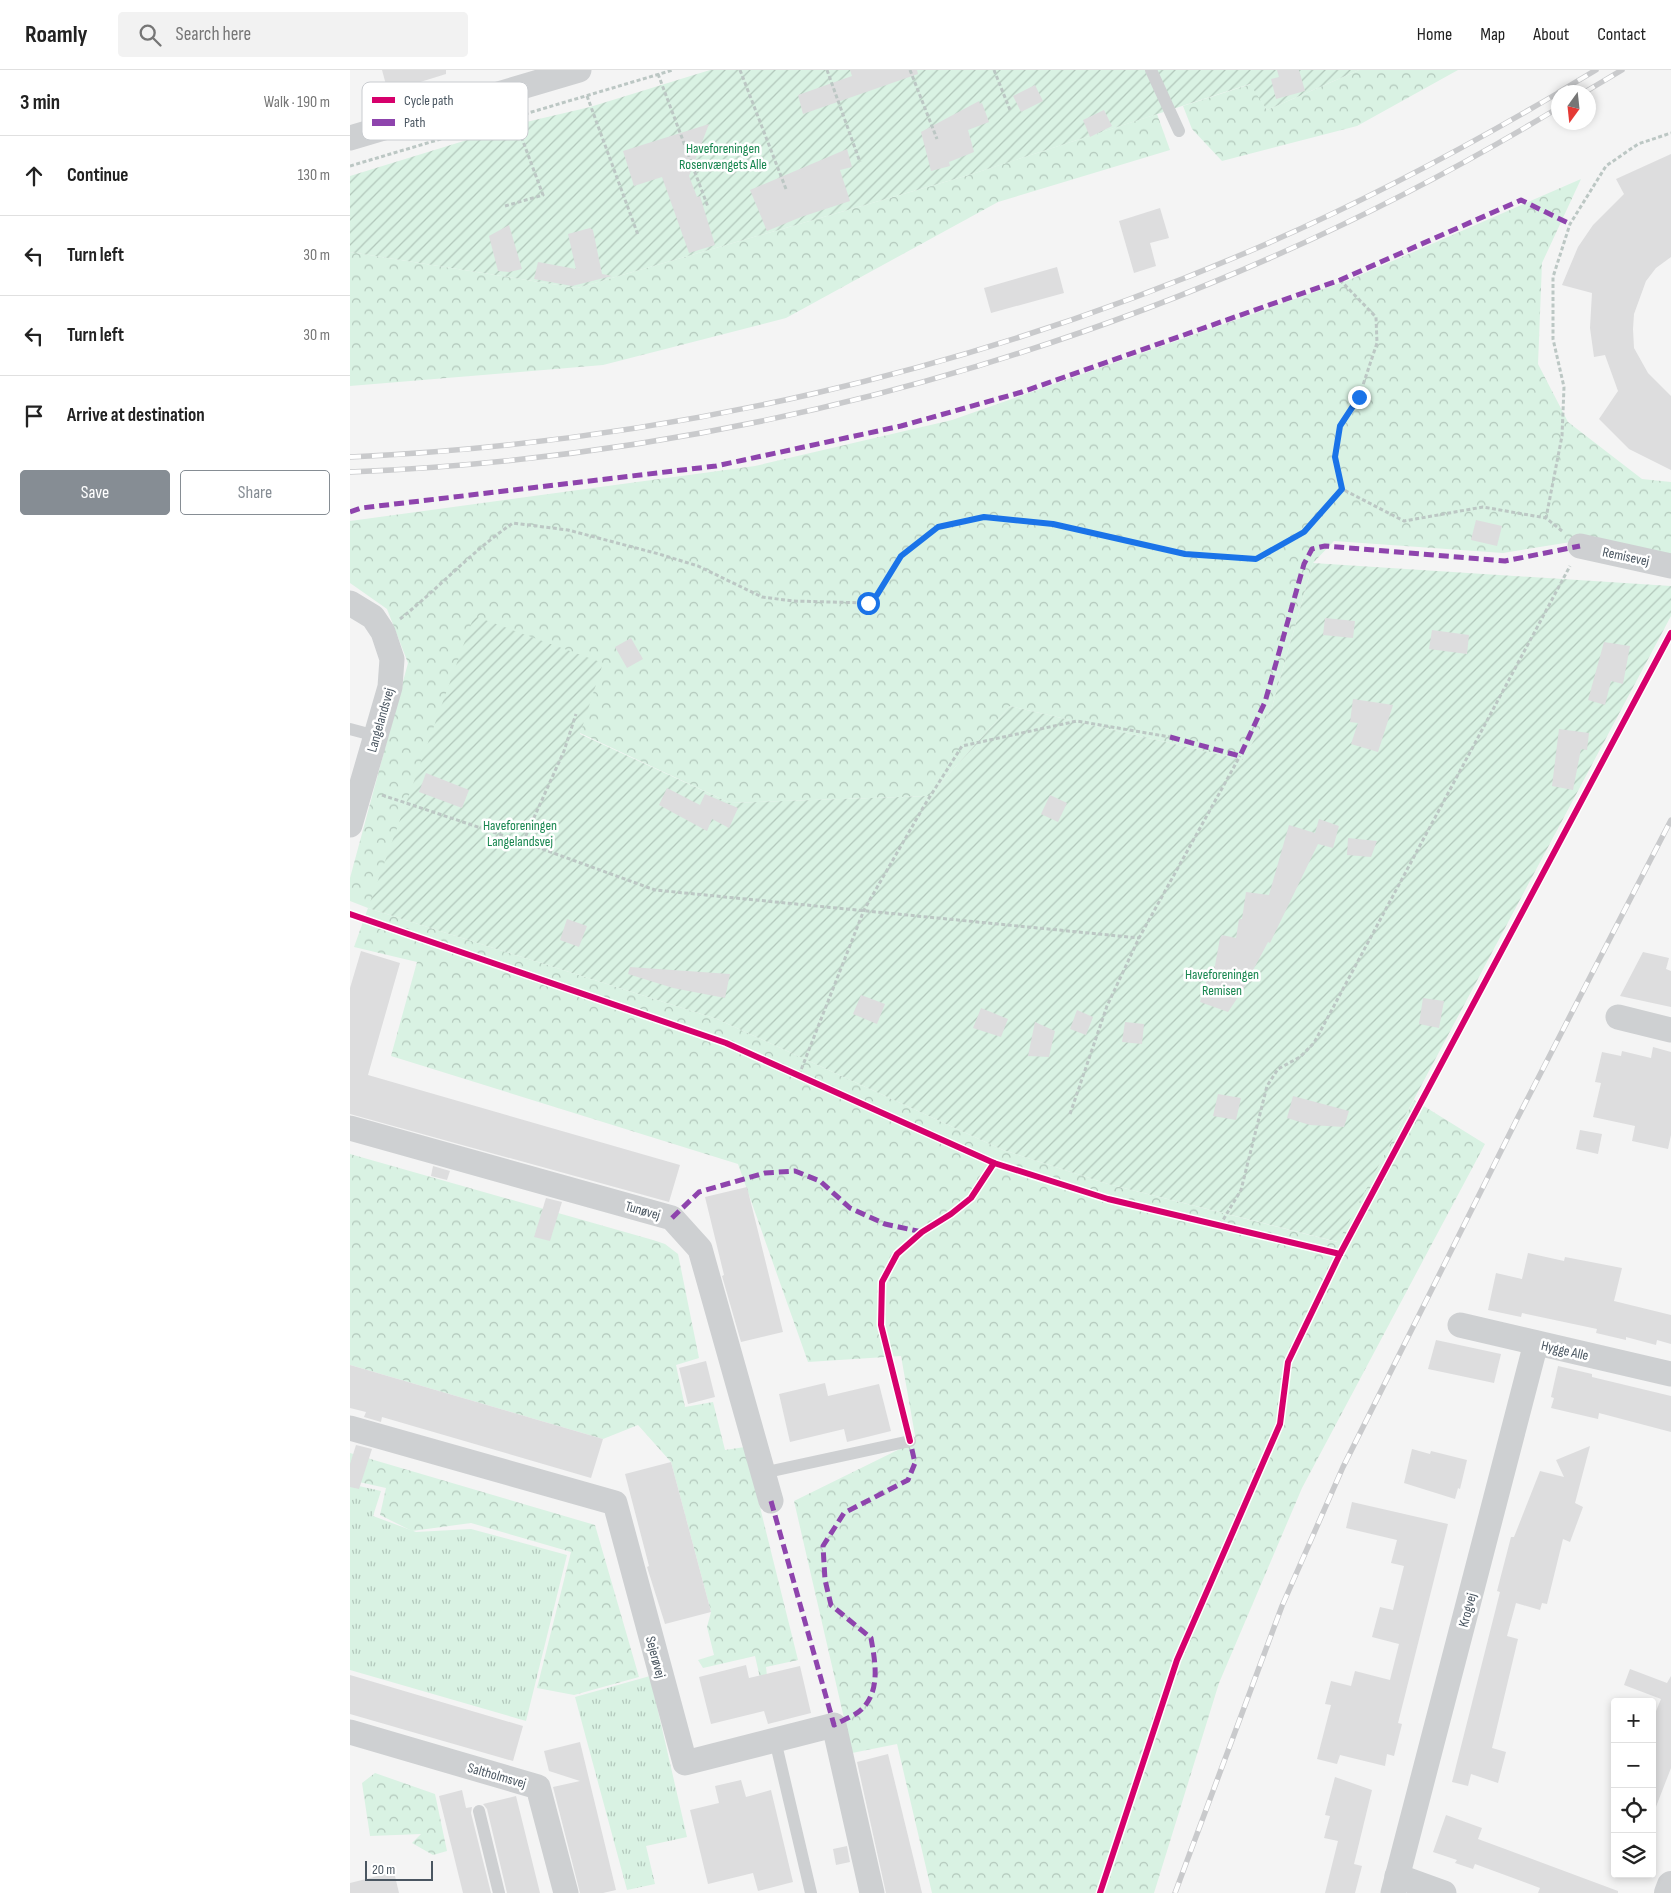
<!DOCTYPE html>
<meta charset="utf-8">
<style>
:root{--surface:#fff;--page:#f2f2f2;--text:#222;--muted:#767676;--line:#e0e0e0;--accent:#868d94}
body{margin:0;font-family:"Sofia Sans Condensed",sans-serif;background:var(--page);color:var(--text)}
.controls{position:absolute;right:15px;bottom:15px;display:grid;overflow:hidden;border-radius:5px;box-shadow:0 2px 8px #0003}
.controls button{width:45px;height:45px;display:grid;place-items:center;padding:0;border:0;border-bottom:1px solid var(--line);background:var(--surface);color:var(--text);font:25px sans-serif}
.compass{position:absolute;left:1201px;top:15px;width:45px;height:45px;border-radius:50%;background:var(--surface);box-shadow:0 2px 8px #0003;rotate:195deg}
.scale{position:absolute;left:15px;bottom:12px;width:68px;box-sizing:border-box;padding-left:5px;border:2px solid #4a5661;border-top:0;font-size:14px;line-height:18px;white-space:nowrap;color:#4a5661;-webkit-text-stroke:4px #fff;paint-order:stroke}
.stop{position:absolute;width:15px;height:15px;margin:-11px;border:4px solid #1a73e8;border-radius:50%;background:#fff}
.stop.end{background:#1a73e8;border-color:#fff;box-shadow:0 1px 5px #0008}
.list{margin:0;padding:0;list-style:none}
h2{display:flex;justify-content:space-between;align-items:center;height:65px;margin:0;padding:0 20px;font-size:21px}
h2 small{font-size:16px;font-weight:400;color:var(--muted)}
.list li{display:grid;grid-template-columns:32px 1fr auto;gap:15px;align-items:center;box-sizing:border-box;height:80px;padding:0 20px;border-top:1px solid var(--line)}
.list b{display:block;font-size:19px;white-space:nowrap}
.list em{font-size:16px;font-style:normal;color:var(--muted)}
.actions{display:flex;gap:10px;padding:15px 20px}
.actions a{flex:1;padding:11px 0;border:1px solid var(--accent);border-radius:5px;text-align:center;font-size:18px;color:var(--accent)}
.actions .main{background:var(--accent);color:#fff}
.icon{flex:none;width:28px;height:28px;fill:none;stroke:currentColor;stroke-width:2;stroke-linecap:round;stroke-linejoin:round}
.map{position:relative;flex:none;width:1321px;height:1823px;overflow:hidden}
header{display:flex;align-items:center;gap:30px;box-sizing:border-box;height:70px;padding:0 25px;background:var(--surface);border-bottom:1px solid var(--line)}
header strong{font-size:24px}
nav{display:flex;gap:28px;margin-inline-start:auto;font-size:18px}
.search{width:350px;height:45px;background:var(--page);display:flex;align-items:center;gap:12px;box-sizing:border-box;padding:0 18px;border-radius:5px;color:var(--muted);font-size:19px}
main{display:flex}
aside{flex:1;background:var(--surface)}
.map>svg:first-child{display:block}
.grass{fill:url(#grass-tufts)}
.forest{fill:url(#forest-crowns)}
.garden{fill:url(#garden-furrows)}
.building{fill:#ddddde}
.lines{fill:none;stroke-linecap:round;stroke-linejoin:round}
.path{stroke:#bcc7c4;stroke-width:3;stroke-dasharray:4 2.5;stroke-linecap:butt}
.service{stroke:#ced0d2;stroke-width:12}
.minor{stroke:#ced0d2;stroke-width:25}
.tertiary{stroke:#ced0d2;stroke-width:28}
.rail-casing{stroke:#c9cacc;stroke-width:5.5}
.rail{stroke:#fff;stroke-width:4;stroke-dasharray:11;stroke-linecap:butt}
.quiet{stroke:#8e44ad;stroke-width:5;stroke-dasharray:10 5;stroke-linecap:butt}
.cycleway-casing{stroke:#fff;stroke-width:9}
.cycleway{stroke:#d6006c;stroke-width:6}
.route{stroke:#1a73e8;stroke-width:6}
.labels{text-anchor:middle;stroke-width:5;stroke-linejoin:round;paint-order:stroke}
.park-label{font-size:14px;fill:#17864f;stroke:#fff}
.street-label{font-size:14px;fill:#4a5661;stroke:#fff}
.key{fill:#fff;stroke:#c9ccd0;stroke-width:1}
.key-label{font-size:14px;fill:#4a5661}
</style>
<header>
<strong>Roamly</strong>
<div class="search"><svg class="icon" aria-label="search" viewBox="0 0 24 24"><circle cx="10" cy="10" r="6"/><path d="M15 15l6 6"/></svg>Search here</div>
<nav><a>Home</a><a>Map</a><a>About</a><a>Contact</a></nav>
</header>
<main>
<aside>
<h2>3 min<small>Walk · 190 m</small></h2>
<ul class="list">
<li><svg class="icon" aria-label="ahead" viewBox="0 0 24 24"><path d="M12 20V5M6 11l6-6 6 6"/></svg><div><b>Continue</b></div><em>130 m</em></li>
<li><svg class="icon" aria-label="left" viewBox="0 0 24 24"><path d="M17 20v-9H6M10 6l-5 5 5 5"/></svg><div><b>Turn left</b></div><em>30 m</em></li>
<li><svg class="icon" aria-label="left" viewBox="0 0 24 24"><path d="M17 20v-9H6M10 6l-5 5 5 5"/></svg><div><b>Turn left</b></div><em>30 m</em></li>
<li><svg class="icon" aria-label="arrive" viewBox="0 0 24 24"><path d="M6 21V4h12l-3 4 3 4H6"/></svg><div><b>Arrive at destination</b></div></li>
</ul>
<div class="actions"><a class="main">Save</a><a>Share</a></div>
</aside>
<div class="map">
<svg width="1321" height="1823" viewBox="0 0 1321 1823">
<defs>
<pattern id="grass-tufts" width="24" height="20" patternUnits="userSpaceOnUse" patternTransform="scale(1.25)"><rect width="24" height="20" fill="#d9f2e3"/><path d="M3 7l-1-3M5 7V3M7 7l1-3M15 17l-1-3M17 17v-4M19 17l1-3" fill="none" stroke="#b2c7bb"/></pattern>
<pattern id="forest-crowns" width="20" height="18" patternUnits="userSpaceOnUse" patternTransform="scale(1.25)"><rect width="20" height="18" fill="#d9f2e3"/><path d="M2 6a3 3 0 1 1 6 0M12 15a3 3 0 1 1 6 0" fill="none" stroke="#b2c7bb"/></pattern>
<pattern id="garden-furrows" width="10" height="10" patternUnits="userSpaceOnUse" patternTransform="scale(1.25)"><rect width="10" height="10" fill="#d9f2e3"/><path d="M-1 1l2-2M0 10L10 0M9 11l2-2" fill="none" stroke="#b2c7bb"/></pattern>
</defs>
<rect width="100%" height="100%" fill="#f4f4f4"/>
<g class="grass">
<polygon points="0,1414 31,1421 23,1446 66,1462 121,1459 217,1485 176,1651 0,1600"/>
<polygon points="300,1606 337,1767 296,1776 305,1814 277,1820 225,1627"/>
</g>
<g class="forest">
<polygon points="1009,0 1108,0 1007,56 872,91 842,59 833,36 901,14 917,40"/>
<polygon points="807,44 820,80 648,132 436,248 253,295 0,316 0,182 227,218 619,105"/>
<polygon points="1231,109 1192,193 1188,294 1218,352 1292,409 1321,412 1321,484 1240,469 1153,483 984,471 963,493 922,637 893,690 660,636 579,726 380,733 230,663 252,593 18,838 367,949 653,1080 758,1114 987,1172 1064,1030 1135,1074 952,1418 869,1613 804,1823 582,1823 547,1674 502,1683 444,1431 566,1371 551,1286 458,1292 388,1094 41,986 67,892 4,877 18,838 0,831 0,808 58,593 37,539 0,513 0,451 405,396 602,350 999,210"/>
<polygon points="0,1084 303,1170 315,1174 328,1184 349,1288 326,1295 335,1337 363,1332 375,1380 395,1377 448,1590 416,1597 417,1606 410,1608 405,1586 353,1598 348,1590 364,1585 357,1557 361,1542 321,1392 288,1355 253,1369 0,1295"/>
<polygon points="0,1383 245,1455 289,1607 224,1625 187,1618 221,1482 121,1453 62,1461 30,1445 36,1418 0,1410"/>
<polygon points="25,1703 85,1724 97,1781 83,1785 62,1773 71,1764 20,1766 12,1713"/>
</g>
<g class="garden">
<polygon points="360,0 1009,0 917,40 900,14 619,105 227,218 0,182 0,106 172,53 240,37"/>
<polygon points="963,493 1321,516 1321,546 988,1172 758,1114 653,1080 367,949 18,838 124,546 253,593 230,664 380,733 579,726 660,636 893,690 922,637"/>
</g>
<g class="building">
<polygon points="32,0 96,0 96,4 38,22"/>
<polygon points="500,0 567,0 568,4 453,44 448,25 502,6"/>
<polygon points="927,0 949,0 955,21 926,29 921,9 929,7"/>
<polygon points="685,15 693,31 671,42 663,26"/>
<polygon points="629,31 630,34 632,33 639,52 618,60 624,82 599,92 600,96 581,101 571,62"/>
<polygon points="754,40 762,56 740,67 733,50"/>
<polygon points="359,54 339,106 347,127 350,126 365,175 339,183 312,107 284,116 273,81"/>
<polygon points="497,79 502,97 490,100 500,131 451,147 417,161 400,120"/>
<polygon points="1321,84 1321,187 1306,198 1296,211 1284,244 1283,259 1284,278 1298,303 1321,326 1321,400 1279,379 1249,349 1268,321 1255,285 1244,287 1240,258 1242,223 1212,215 1228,177 1243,155 1274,124 1266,109"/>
<polygon points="810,138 819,168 800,173 806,196 784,203 769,151"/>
<polygon points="159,155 172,199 159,202 148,201 139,166"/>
<polygon points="240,158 243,160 252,204 262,206 222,216 184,209 188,192 226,199 218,164"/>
<polygon points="707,197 714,223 641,243 634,218"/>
<polygon points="1126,450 1152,456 1147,476 1121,470"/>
<polygon points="975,548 1005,551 1003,568 973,565"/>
<polygon points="1082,560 1119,565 1117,584 1079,579"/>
<polygon points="281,568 293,589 277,598 265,577"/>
<polygon points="1254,572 1280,576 1273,614 1261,611 1255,635 1238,630"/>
<polygon points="1003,629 1043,635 1028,682 1001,674 1008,653 1000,652"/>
<polygon points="1209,659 1239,663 1237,680 1231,679 1223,720 1202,716"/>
<polygon points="76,703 119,720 112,738 69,722"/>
<polygon points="317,718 350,735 355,724 388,738 379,758 362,749 357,761 309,735"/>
<polygon points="700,725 717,733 708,752 691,744"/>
<polygon points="969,749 989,756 983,778 968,774 920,873 918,872 892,921 878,942 850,932 860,900 864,901 870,868 872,865 886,868 889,849 892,849 896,822 919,825 939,755 965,763"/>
<polygon points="998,768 1027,771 1021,787 997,785"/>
<polygon points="217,849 237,856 229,877 210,870"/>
<polygon points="11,881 50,893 18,1005 330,1095 319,1132 0,1044 0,918"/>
<polygon points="1293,882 1319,888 1316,899 1321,901 1321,937 1270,926"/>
<polygon points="280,897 380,904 375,928 323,918 278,904"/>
<polygon points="511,925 535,934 527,954 503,944"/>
<polygon points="1073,928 1094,931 1089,958 1069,954"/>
<polygon points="631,938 658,949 651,967 623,958"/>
<polygon points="727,940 743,947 736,965 720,959"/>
<polygon points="685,952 705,961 699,987 678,986"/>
<polygon points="775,952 794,954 792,974 772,972"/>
<polygon points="1303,977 1321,982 1321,1065 1318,1079 1282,1071 1285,1056 1243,1047 1251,1013 1245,1012 1252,982 1271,986 1272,981 1301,988"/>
<polygon points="868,1024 891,1028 886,1050 863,1046"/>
<polygon points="943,1026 999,1041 994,1057 960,1055 937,1048"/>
<polygon points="1230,1060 1252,1064 1248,1084 1226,1079"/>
<polygon points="83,1096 100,1101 97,1110 81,1106"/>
<polygon points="397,1117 433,1262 391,1272 372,1206 374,1205 355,1127"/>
<polygon points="196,1128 212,1132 200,1171 184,1167"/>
<polygon points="1178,1183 1214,1191 1215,1187 1272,1198 1264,1231 1321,1245 1321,1274 1307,1270 1306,1275 1276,1267 1276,1270 1246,1263 1247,1259 1172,1243 1171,1247 1138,1240 1146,1203 1172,1209"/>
<polygon points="1086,1270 1151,1284 1144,1313 1078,1299"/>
<polygon points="356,1291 365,1327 338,1334 329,1298"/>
<polygon points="0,1295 253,1369 241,1408 32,1347 31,1352 14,1347 16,1342 0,1338"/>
<polygon points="1208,1296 1242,1304 1242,1307 1321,1326 1321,1362 1249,1343 1248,1349 1201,1338 1204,1328 1201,1327"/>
<polygon points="475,1313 478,1326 529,1314 541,1361 497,1372 494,1359 440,1372 429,1324"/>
<polygon points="6,1375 22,1379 9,1419 0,1417 0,1394"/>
<polygon points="1240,1376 1225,1433 1233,1437 1220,1472 1213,1469 1197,1534 1192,1533 1190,1540 1166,1533 1157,1566 1168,1569 1142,1678 1156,1682 1148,1713 1121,1704 1118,1716 1102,1712 1150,1522 1147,1521 1161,1467 1164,1467 1190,1401 1214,1407 1206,1390"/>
<polygon points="1062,1379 1080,1384 1081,1381 1117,1390 1110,1419 1108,1418 1105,1429 1054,1413"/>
<polygon points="321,1392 361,1542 315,1554 297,1497 299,1496 275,1404"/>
<polygon points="1002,1432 1098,1454 1048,1653 1052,1654 1044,1686 1037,1684 1035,1696 990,1685 987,1694 967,1689 981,1635 975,1634 981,1611 1001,1616 1005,1601 1040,1610 1049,1574 1022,1567 1030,1537 1043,1540 1054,1496 1041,1493 1047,1470 996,1458"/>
<polygon points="396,1595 399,1608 450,1596 461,1643 418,1654 414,1641 361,1654 349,1607"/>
<polygon points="1280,1599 1317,1613 1321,1606 1321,1698 1304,1742 1302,1651 1311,1629 1274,1615"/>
<polygon points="0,1605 173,1656 163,1691 0,1644"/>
<polygon points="230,1672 266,1820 253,1823 230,1823 203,1717 230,1711 199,1701 194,1681"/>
<polygon points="538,1684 572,1823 536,1823 507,1692"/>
<polygon points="985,1707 1022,1720 1004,1794 1012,1796 1005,1823 975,1823 988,1771 974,1768 980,1746 975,1745"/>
<polygon points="391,1710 396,1727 421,1720 443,1812 408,1821 403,1803 358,1814 340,1740 369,1733 365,1716"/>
<polygon points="112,1720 116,1738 122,1737 121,1743 141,1823 113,1823 89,1726"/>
<polygon points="166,1726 190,1823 157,1823 137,1739 133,1734"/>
<polygon points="1096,1745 1132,1758 1128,1769 1268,1821 1268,1823 1188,1823 1190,1818 1125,1794 1123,1799 1105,1793 1107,1790 1083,1782"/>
<polygon points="497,1776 500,1792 486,1795 483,1779"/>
<polygon points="44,1802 49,1823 0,1823 0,1813"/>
</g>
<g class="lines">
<g class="path">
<polyline points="390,0 436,119"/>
<polyline points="477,0 510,92"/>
<polyline points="560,0 587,69"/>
<polyline points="644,0 660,40"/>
<polyline points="308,4 358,137"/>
<polyline points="237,26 288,165"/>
<polyline points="0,96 323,0"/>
<polyline points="155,136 193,125 164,47"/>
<polyline points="990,210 1026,247 1027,273 1009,327 990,356 985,387 992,419"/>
<polyline points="1212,461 1196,448 1212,366 1214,317 1203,269 1203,207 1220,154 1256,96 1288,74 1321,63"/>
<path d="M50 549C89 518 122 481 163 453L218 460 309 484 348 496 412 527 443 531 518 533 527 525 551 486 588 457 634 447 703 454 835 484 906 489 954 462 992 419 1054 451 1133 437 1196 448"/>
<polyline points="32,725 173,772 305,820 789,868"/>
<polyline points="173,772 214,681 226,644"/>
<polyline points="449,1005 514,840 574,736 612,676 727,651 820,667"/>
<polyline points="720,1044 757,936 789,868 890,686"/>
<polyline points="870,1155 891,1120 917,1016 928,999 950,987 964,973 1220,496"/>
</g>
<g class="service">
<polyline points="801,0 829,61"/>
<polyline points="0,659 26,666"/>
<polyline points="413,1403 560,1371"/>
<polyline points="425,1670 461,1823"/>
<polyline points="129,1741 149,1823"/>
</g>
<g class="minor">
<polyline points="0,68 229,0"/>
<polyline points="1230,476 1321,496"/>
<polyline points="0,533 23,547 33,562 42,589 40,617 0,755"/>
<polyline points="1268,947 1321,960"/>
<polyline points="0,1058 322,1148 350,1179 421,1431"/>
<polyline points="1110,1255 1321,1304"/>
<polyline points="0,1358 265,1433 335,1693 484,1655 522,1823"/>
<polyline points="0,1662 188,1717 216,1823"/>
<polyline points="1047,1806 1094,1823"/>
<polyline points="1043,1823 1186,1273"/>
</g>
<polyline class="tertiary" points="1318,1823 1321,1815"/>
<defs>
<g id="rail">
<polyline points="1209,22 1246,0"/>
<polyline points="1235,22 1272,0"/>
<path d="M0 387C311 373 621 302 907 178 1011 133 1111 80 1208 23"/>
<path d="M0 402C425 385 845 258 1208 38"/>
<polyline points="825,1823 932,1536 993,1397 1167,1049 1321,750"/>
</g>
</defs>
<use href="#rail" class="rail-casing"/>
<use href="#rail" class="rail"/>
<g class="quiet">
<polyline points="0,442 11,438 366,396 551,356 672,322 990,210 1171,130 1220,154"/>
<polyline points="820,667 890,686 915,632 954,494 962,479 975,476 1155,491 1230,476"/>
<polyline points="322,1148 349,1122 415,1103 445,1101 470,1111 500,1138 535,1154 572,1162"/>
<path d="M421 1431 484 1655C493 1650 505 1646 512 1639 531 1620 525 1591 521 1568L481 1535 475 1510 473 1476 494 1443 558 1410 565 1393 560 1371"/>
</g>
<defs>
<g id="cycleway">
<polyline points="0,844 376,973 644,1093 758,1129 990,1184 1321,563"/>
<polyline points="560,1371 531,1255 532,1212 547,1184 572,1162 601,1144 621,1128 644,1093"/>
<polyline points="750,1823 827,1590 930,1354 938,1292 990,1184"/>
</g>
</defs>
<use href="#cycleway" class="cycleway-casing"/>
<use href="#cycleway" class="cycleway"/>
</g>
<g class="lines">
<polyline class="route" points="518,533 527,525 551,486 588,457 634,447 703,454 835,484 906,489 954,462 992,419 985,387 990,356 1009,327"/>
</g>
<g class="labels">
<g class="park-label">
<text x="373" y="83">Haveforeningen<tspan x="373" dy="16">Rosenvængets Alle</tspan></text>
<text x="170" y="760">Haveforeningen<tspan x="170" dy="16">Langelandsvej</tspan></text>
<text x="872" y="909">Haveforeningen<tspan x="872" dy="16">Remisen</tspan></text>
</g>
<g class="street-label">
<text transform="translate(1276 486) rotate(12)" y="5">Remisevej</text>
<text transform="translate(30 650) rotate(-74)" y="5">Langelandsvej</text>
<text transform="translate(293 1140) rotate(16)" y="5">Tunøvej</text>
<text transform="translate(1215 1280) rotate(13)" y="5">Hygge Alle</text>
<text transform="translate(1117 1540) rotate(-75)" y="5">Krogvej</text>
<text transform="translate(306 1587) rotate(75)" y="5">Sejerøvej</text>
<text transform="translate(147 1705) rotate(16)" y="5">Saltholmsvej</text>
</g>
</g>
<rect x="12" y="12" width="166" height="58" rx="8" class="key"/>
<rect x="22" y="27" width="23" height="6" fill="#d6006c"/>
<rect x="22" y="49" width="23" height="7" fill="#8e44ad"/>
<g class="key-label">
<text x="54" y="35">Cycle path</text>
<text x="54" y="57">Path</text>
</g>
</svg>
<div class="controls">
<button>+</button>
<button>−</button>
<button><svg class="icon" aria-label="locate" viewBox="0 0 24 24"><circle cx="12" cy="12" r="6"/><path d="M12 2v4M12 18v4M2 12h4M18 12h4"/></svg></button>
<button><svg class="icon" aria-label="layers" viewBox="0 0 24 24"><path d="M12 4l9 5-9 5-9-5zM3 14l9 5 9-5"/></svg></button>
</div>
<svg class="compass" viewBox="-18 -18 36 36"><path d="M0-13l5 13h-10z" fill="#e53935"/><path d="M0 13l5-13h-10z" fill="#767676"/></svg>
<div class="scale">20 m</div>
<div class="stop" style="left:518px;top:533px"></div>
<div class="stop end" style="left:1009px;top:327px"></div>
</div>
</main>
